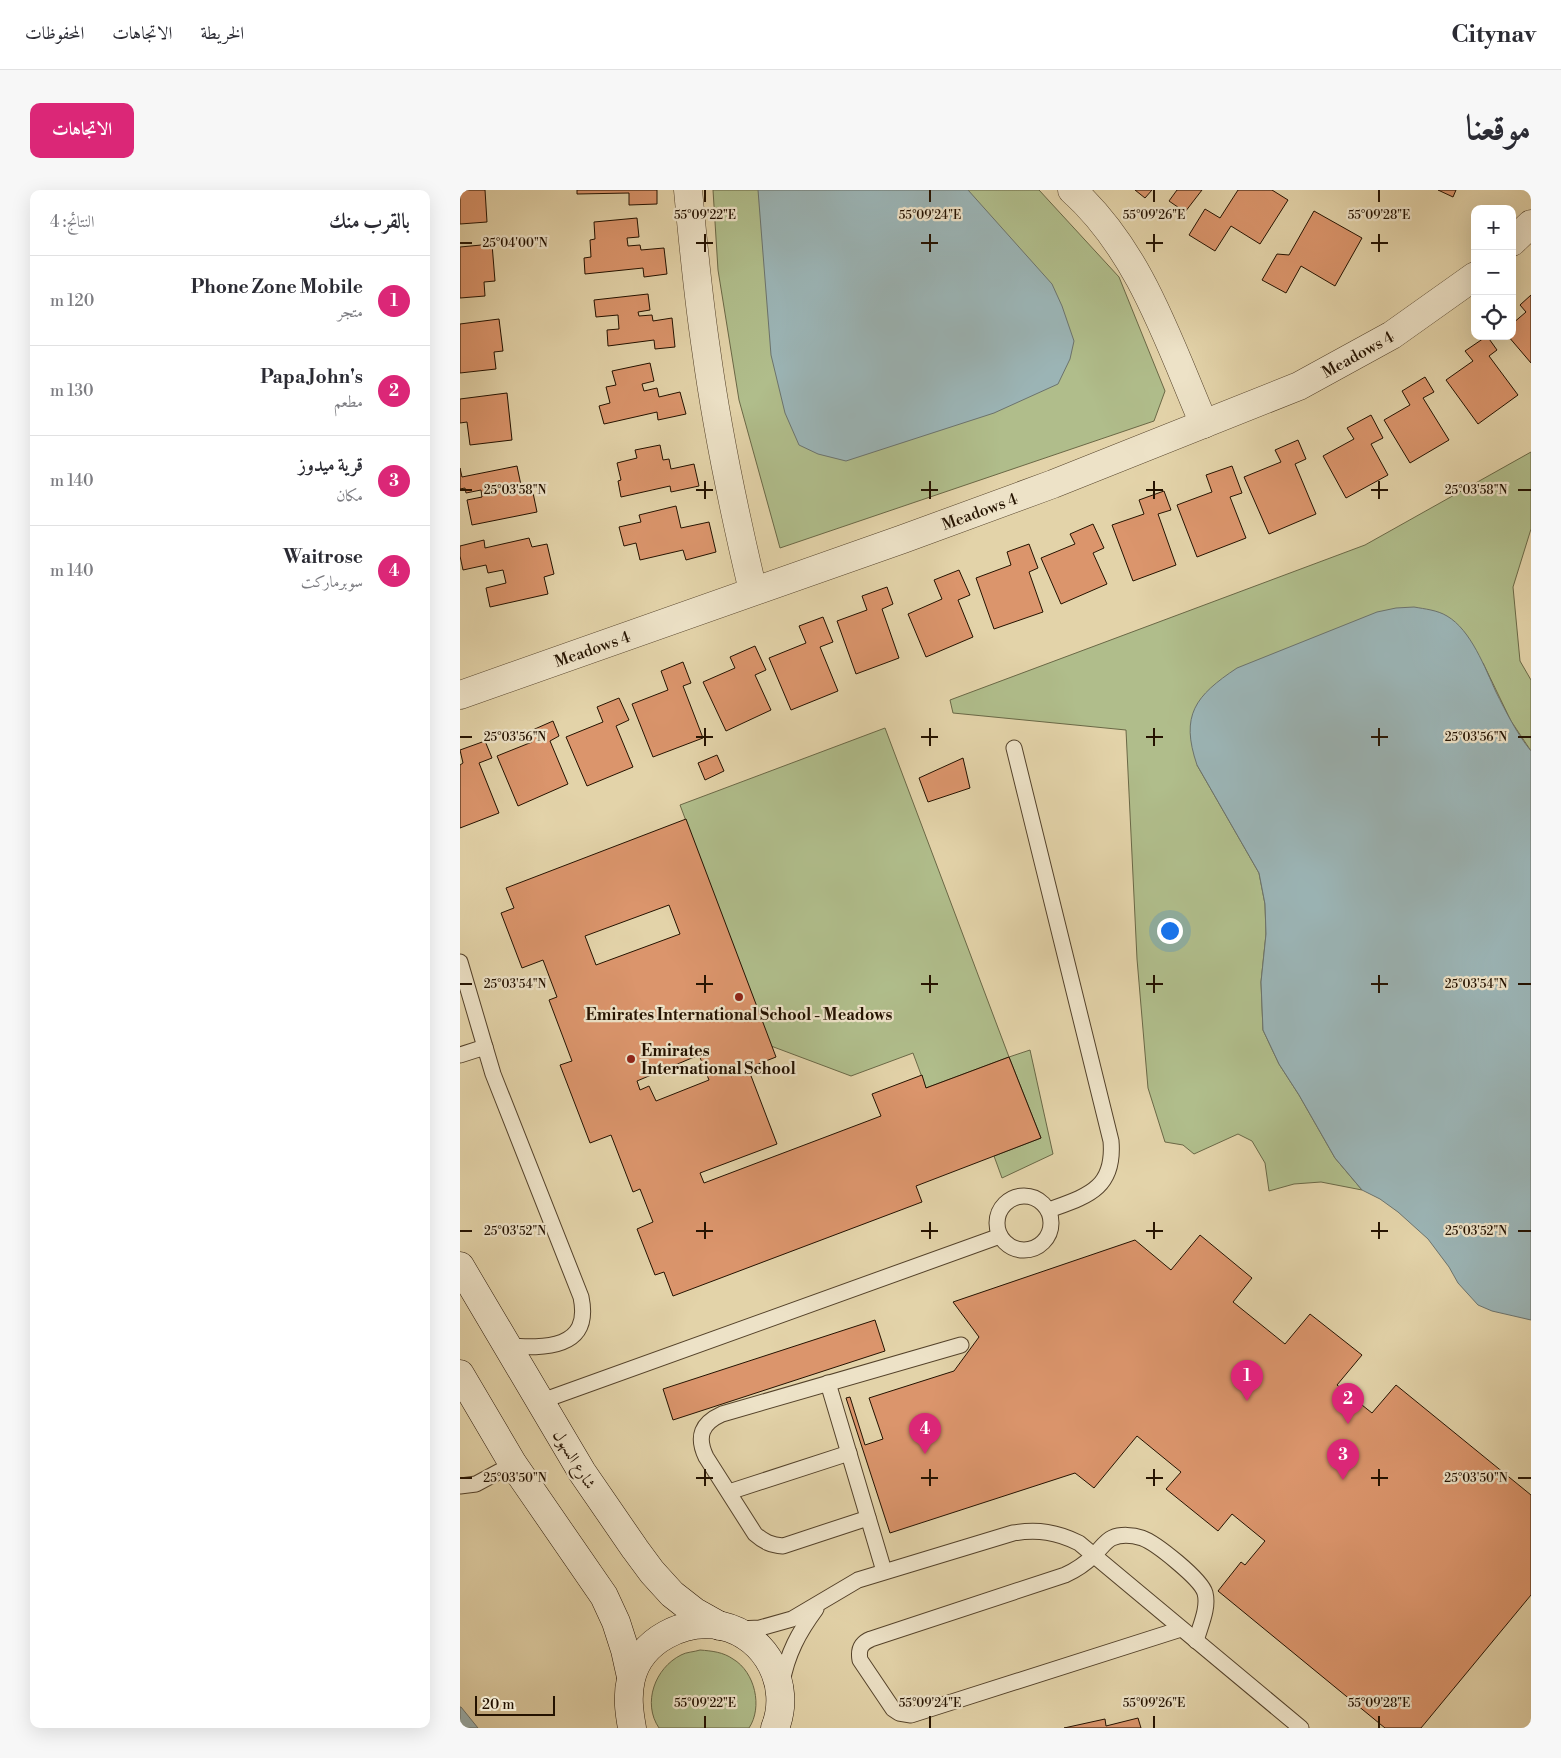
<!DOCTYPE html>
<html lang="ar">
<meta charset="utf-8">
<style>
:root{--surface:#fff;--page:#f7f7f7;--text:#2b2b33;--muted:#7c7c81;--line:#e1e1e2;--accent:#db2777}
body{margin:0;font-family:"Libre Bodoni",Amiri,serif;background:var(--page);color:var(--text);direction:rtl}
.controls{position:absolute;right:15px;top:15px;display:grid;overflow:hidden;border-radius:10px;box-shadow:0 5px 20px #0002}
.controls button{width:45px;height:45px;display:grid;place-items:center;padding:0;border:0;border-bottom:1px solid var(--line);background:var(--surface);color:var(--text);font:25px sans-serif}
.scale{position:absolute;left:15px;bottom:12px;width:80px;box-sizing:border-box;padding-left:5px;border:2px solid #241200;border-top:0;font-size:14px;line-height:18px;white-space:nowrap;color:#241200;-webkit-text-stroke:4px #ede2c7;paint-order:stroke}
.you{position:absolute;left:709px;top:740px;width:18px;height:18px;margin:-12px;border:4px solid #fff;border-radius:50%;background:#1a73e8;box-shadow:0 0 0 8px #1a73e833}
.badge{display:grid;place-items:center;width:32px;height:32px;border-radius:50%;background:var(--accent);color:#fff;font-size:16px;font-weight:700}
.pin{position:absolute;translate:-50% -41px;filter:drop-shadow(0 1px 2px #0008)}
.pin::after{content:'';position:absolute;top:26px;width:18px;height:15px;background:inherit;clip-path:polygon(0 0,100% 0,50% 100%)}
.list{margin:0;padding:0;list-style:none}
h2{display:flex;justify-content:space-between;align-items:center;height:65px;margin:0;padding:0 20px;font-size:21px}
h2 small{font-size:16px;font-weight:400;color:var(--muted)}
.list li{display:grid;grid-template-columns:32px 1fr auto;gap:15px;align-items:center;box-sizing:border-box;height:90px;padding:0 20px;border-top:1px solid var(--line)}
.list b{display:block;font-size:19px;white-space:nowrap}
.list p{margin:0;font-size:16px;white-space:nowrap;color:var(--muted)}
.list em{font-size:16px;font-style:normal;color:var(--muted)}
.icon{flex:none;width:28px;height:28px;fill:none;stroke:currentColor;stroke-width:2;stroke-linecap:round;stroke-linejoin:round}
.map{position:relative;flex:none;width:1071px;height:1538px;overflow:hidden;direction:ltr;border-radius:10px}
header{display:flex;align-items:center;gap:30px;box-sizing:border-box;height:70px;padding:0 25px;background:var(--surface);border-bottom:1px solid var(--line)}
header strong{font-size:24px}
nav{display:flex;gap:28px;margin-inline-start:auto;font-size:18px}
.intro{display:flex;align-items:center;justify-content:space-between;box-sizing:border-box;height:120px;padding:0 30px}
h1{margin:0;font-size:35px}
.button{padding:12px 22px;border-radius:10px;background:var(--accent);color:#fff;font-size:18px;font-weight:700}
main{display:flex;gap:30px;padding:0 30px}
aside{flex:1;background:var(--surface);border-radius:10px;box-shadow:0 5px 20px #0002}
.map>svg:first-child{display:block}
.green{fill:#b0bd8b;stroke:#6a6846}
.water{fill:#9bb4b5;stroke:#6b736d}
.building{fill:#db956c;stroke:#241200;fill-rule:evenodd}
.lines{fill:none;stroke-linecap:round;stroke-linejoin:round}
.service-casing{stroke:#54422a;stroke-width:17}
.minor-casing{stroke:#54422a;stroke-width:29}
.secondary-casing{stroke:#241200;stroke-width:29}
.service{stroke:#ede2c7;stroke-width:15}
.minor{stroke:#ede2c7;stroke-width:28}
.secondary{stroke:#ede2c7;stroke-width:28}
.ticks{fill:none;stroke:#241200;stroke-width:2}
.poi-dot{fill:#8f2418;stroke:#ede2c7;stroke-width:2}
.labels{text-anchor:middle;stroke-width:4.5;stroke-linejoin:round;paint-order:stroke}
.street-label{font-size:16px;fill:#241200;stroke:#ede2c7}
.poi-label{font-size:16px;font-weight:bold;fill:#241200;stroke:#ede2c7}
.ticks-label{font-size:12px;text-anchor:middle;fill:#241200;stroke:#ede2c7;stroke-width:4.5;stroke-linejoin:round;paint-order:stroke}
</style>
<header>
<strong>Citynav</strong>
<nav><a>الخريطة</a><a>الاتجاهات</a><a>المحفوظات</a></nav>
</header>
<div class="intro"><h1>موقعنا</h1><a class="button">الاتجاهات</a></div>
<main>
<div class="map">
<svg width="1071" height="1538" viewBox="0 0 1071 1538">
<rect width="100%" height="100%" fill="#e3d3a9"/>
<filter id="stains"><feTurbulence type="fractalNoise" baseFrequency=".004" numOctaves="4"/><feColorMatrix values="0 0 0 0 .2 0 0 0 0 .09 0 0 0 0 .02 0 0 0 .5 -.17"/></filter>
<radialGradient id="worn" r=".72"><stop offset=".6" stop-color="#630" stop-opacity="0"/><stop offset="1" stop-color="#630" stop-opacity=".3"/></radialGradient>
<g class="green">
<polygon points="253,0 579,0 659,87 705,201 694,231 320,358 279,210 258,80"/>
<polygon points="1071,262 1071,339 1053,397 1060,471 1071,490 1071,561 1051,531 1023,473 737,575 799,683 805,714 806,744 801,792 803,840 819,874 839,905 875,968 902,1000 861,992 834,994 809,1001 805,973 792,951 778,944 734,964 723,955 705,952 688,898 677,769 666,540 493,523 490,510 905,355"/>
<polygon points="425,538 549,867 570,860 593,964 542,988 534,966 581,948 549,867 466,898 453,863 391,886 311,856 220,615"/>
<path d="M240 1460C252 1461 263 1462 273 1469 295 1482 303 1517 289 1538H199C182 1513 195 1478 221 1465 226 1462 234 1462 240 1460Z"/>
</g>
<g class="water">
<polygon points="298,0 508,0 592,94 602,116 614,151 610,169 598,194 534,223 386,271 358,264 339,255 325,223 311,165"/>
<path d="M954 417C965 419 977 420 987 426 1011 440 1025 478 1036 502 1046 522 1057 544 1071 561V1130L1032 1121 1018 1115 998 1093 989 1077 968 1049 938 1022 920 1009 902 1000 875 968 839 905 819 874 803 840 801 792 806 744 805 714 799 683 737 575C720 525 735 506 777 478L917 422 936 418Z"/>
<polygon points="0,1517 1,1517 18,1538 0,1538"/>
</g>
<g class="building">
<polygon points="0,0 25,0 27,32 0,34"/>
<polygon points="117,0 197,0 197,14 169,15 169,3 117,4"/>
<polygon points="675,0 692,0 685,8"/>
<polygon points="717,0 742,0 725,22 709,11"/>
<polygon points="778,0 812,0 828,10 800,54 771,36 755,61 729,45 745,19 760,28"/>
<polygon points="978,0 996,0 993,7"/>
<polygon points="854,21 902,48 875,96 841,76 826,103 802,90 817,64 829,65"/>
<polygon points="177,28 179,47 167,48 168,56 180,55 181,60 204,58 207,84 184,87 183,78 125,84 124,68 131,67 130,50 135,49 134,32"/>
<polygon points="32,54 35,91 24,92 25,106 0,108 0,57"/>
<polygon points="188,104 190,120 178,122 179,126 192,125 193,131 212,128 215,157 195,159 194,150 148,156 147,140 159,139 158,125 136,127 134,110"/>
<polygon points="1071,105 1071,173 1048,146 1052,146 1052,134 1066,122 1060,115"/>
<polygon points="39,129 43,161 34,162 36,179 0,183 0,134"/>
<polygon points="1027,146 1037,160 1029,166 1058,205 1018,234 986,190 1013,171 1005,161"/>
<polygon points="190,173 194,191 182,194 184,201 197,198 199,207 220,202 226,224 198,230 197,222 144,234 139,216 150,213 146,197 156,195 152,181"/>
<polygon points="965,187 974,202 963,208 989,250 950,273 924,230 950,215 942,201"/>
<polygon points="47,203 52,250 10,255 7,232 0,233 0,209"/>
<polygon points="911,225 923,248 911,254 928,285 886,308 863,266 894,249 887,238"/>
<polygon points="838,250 846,269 835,274 856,324 809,344 784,287 821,272 815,260"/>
<polygon points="200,255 203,270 209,269 211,279 234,274 239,296 211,302 210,296 161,307 158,291 161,290 157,273 177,268 175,260"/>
<polygon points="57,276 62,300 72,298 77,322 12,335 7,310 22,307 21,300 6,303 5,298 0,299 0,278 2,287"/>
<polygon points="772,276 782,303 770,307 786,348 737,367 717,315 752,302 746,285"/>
<polygon points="704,301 711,320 698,324 716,375 673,391 652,335 684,324 679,310"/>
<polygon points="216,316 221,338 249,332 256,362 226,370 223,360 180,370 176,353 164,356 159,337 181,332 179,325"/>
<polygon points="633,334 644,358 633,363 647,394 601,414 581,368 615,354 610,344"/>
<polygon points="69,348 72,357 87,354 94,384 84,387 88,404 30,417 26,398 46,393 43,380 28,383 26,375 3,380 0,366 0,356 24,350 25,358"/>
<polygon points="569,354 578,378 569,382 583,422 534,439 516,388 551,375 547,362"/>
<polygon points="499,380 510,405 498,410 513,447 466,467 448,424 482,409 474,390"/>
<polygon points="427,397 433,414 422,419 439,468 396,484 377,431 407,420 402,406"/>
<polygon points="363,427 373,452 360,457 378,501 331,520 309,468 346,453 339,436"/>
<polygon points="295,456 306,480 295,485 311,520 266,541 243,492 275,478 270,467"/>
<polygon points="223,472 231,493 223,496 243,548 193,567 172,514 208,500 201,481"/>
<polygon points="159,508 169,530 156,536 173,577 127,596 106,547 143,532 137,517"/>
<polygon points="93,531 99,546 90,551 108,594 58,616 37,566 72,552 68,542"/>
<polygon points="25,551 32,568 19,573 39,623 0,638 0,575 3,573 0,560"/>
<polygon points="257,565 264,581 245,590 238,573"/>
<polygon points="503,568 510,598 468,612 459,588"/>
<path d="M226 629 316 867 288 878 317 954 240 983 244 993 421 926 412 904 462 885 466 898 549 867 581 948 456 996 462 1012 213 1106 204 1082 195 1085 177 1039 193 1032 180 999 173 1002 151 945 130 953 100 875 112 871 89 810 97 807 83 770 62 778 41 723 54 718 46 698ZM209 715 220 744 136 775 125 746ZM239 865 249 890 196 911 189 896 180 900 177 891Z"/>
<polygon points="740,1045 792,1088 773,1112 825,1154 850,1124 902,1165 877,1195 912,1223 936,1195 1071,1305 1071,1405 961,1538 925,1538 758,1401 781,1372 785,1375 805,1351 772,1324 758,1341 706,1299 721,1282 677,1246 634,1298 615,1283 430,1343 386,1208 390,1207 405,1255 423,1249 409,1208 494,1181 519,1147 493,1112 675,1050 711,1080"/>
<polygon points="415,1130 425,1161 213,1230 203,1199"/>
<polygon points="678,1528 681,1538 604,1538 645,1529 646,1536"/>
</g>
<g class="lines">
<defs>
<g id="service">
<path d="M554 558 651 951C655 999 627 1006 589 1020"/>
<polyline points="0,772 25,857"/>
<path d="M0 865 25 857 33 884 121 1107C132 1160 84 1158 47 1156"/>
<circle cx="564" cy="1033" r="27"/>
<polyline points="368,1193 424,1381"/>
<polyline points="79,1212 540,1046"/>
<polyline points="0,1296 16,1294 53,1274"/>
<polyline points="269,1302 389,1263"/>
<path d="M408 1328 323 1356C311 1355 304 1352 295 1344L246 1267C236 1246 242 1233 262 1224L501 1155"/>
<path d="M278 1439 300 1438 332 1429 398 1390 553 1343C578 1339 597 1342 619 1353L841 1538"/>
<path d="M721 1439 451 1525 439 1523 433 1519 400 1470C398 1459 401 1453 411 1449L605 1385C616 1380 624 1375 633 1366 639 1361 645 1351 652 1348 661 1344 673 1345 682 1348 696 1353 741 1389 745 1403 749 1418 740 1436 736 1451"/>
<path d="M322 1493C327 1464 339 1442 356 1419"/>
</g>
<g id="minor">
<path d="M228 0C233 53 238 106 246 159 257 240 274 321 293 401"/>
<path d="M612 0C680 61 709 153 744 234"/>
<polyline points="1052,52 1071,34"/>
<path id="s1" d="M0 505 443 349 593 294 839 196 932 145 1015 86"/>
</g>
<g id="secondary">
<polyline points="0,1076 122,1282 175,1359 192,1382 212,1404 235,1422 260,1436"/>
<polyline points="0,1184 53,1274 144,1406 156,1432 165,1460 171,1487"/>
<path d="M172 1538C169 1521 167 1506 171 1489 180 1450 225 1428 262 1436 307 1446 332 1496 315 1538"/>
</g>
</defs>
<use href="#service" class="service-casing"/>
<use href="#minor" class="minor-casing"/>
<use href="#secondary" class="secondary-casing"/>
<use href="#service" class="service"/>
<use href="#minor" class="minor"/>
<use href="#secondary" class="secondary"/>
</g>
<path class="ticks" d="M245 0V12M470 0V12M694 0V12M919 0V12M245 44V62M470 44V62M694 44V62M919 44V62M0 53H12M236 53H253M461 53H478M686 53H703M911 53H928M245 291V309M470 291V309M694 291V309M919 291V309M0 300H12M236 300H253M461 300H478M686 300H703M911 300H928M1058 300H1071M245 538V556M470 538V556M694 538V556M919 538V556M0 547H12M236 547H253M461 547H478M686 547H703M911 547H928M1058 547H1071M245 785V803M470 785V803M694 785V803M919 785V803M0 794H12M236 794H253M461 794H478M686 794H703M911 794H928M1058 794H1071M245 1032V1049M470 1032V1049M694 1032V1049M919 1032V1049M0 1041H12M236 1041H253M461 1041H478M686 1041H703M911 1041H928M1058 1041H1071M245 1279V1296M470 1279V1296M694 1279V1296M919 1279V1296M0 1288H12M236 1288H253M461 1288H478M686 1288H703M911 1288H928M1058 1288H1071M245 1526V1538M470 1526V1538M694 1526V1538M919 1526V1538"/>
<g class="poi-dot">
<circle cx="279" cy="807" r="5"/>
<circle cx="171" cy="869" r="5"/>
</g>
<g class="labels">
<g class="street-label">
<text dy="6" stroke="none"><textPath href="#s1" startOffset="961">Meadows 4</textPath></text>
<text dy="6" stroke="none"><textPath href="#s1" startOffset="551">Meadows 4</textPath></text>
<text dy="6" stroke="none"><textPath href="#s1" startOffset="140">Meadows 4</textPath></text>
<text transform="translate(115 1269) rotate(58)" y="6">شارع السهول</text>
</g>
<g class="poi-label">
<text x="279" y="830">Emirates International School - Meadows</text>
<text x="181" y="866" text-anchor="start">Emirates<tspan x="181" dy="18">International School</tspan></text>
</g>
</g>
<g class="ticks-label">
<text x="245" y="29">55°09'22"E</text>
<text x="470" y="29">55°09'24"E</text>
<text x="694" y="29">55°09'26"E</text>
<text x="919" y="29">55°09'28"E</text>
<text x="55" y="57">25°04'00"N</text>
<text x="55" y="304">25°03'58"N</text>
<text x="1016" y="304">25°03'58"N</text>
<text x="55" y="551">25°03'56"N</text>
<text x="1016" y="551">25°03'56"N</text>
<text x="55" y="798">25°03'54"N</text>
<text x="1016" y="798">25°03'54"N</text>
<text x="55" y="1045">25°03'52"N</text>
<text x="1016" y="1045">25°03'52"N</text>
<text x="55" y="1292">25°03'50"N</text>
<text x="1016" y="1292">25°03'50"N</text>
<text x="245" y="1517">55°09'22"E</text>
<text x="470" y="1517">55°09'24"E</text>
<text x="694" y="1517">55°09'26"E</text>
<text x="919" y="1517">55°09'28"E</text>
</g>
<rect width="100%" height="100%" filter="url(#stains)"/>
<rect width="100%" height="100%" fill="url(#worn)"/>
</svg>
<div class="controls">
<button>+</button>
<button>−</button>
<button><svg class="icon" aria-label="locate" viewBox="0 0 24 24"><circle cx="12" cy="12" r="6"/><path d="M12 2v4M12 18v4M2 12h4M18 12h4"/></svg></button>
</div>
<div class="scale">20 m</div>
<div class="you"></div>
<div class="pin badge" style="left:787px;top:1211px">1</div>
<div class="pin badge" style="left:888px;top:1234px">2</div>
<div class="pin badge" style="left:883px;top:1290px">3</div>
<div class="pin badge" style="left:465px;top:1264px">4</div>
</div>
<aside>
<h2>بالقرب منك<small>النتائج: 4</small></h2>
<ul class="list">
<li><span class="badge">1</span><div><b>Phone Zone Mobile</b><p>متجر</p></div><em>120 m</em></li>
<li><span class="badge">2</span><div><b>Papa John's</b><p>مطعم</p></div><em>130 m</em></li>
<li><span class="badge">3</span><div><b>قرية ميدوز</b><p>مكان</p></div><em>140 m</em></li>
<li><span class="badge">4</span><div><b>Waitrose</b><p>سوبرماركت</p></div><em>140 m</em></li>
</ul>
</aside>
</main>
